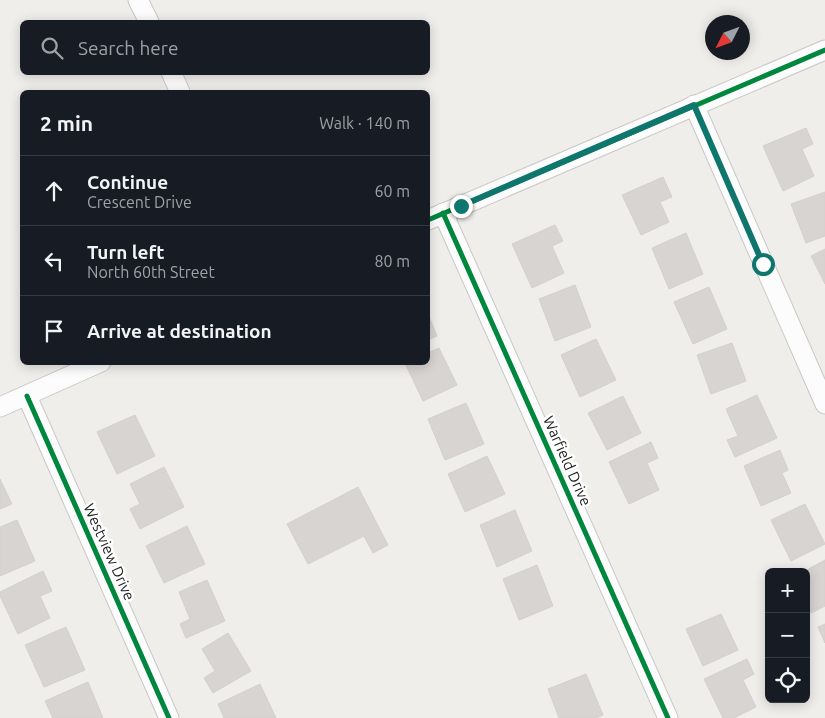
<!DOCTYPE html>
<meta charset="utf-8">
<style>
:root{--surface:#171b24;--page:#20242c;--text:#f1f3f6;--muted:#9ea1a6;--line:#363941}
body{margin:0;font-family:Ubuntu,sans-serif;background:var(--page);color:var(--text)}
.controls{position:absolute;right:15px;bottom:15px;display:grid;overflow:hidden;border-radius:8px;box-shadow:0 2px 12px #0003}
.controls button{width:45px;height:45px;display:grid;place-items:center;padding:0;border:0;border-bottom:1px solid var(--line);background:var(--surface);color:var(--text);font:25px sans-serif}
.compass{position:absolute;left:705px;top:15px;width:45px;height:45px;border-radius:50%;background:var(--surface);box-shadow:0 2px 12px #0003;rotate:228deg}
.stop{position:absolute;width:15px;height:15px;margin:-11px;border:4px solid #0f766e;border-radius:50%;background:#fff}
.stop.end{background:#0f766e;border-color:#fff;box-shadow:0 1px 5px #0008}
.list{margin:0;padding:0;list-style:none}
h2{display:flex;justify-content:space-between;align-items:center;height:65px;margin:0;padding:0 20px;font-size:21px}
h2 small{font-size:16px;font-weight:400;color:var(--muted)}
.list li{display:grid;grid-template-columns:32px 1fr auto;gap:15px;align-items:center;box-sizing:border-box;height:70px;padding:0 20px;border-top:1px solid var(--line)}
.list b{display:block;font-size:19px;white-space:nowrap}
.list p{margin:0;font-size:16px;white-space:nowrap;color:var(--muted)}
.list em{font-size:16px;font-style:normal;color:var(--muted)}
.icon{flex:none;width:28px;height:28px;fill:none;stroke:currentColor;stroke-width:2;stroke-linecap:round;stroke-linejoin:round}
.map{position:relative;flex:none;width:825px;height:718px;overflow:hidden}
.search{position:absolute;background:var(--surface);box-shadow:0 2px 12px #0003;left:20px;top:20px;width:410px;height:55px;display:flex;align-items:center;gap:12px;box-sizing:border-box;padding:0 18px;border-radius:8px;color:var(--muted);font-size:19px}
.panel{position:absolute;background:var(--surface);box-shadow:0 2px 12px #0003;left:20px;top:90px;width:410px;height:275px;border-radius:8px}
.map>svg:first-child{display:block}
.building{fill:#d7d4d2;stroke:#d3d0cc}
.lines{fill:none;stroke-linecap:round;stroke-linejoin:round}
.minor-casing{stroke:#c9c8c7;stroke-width:21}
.minor{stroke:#fdfcfc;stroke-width:19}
.cycleway-casing{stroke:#fff;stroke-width:8}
.cycleway{stroke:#00873e;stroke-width:5}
.route{stroke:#0f766e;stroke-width:6}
.labels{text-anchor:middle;stroke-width:5;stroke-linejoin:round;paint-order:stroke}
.street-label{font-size:15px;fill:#222;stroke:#fff}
</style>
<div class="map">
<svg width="825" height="718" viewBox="0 0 825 718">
<rect width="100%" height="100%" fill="#f0eeeb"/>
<g class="building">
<polygon points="806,128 813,144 802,149 814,176 783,191 763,146"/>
<polygon points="663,177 672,197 660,202 669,222 641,235 622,195"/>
<polygon points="825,192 825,236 806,243 791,204"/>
<polygon points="555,225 563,241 552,246 564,273 532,288 512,244"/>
<polygon points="686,233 703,274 669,289 652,248"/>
<polygon points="825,249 825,284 811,256"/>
<polygon points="575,285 591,327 555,341 539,299"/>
<polygon points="709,287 727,329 693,344 674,302"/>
<polygon points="428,314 437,336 428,340"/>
<polygon points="596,339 616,380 580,397 561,355"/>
<polygon points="732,343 746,381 711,394 697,355"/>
<polygon points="439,348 457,385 423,401 405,363 428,362 428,353"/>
<polygon points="757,395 777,438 735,457 727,440 738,436 726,409"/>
<polygon points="623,396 641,433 607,450 588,413"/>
<polygon points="466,403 484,444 445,460 428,419"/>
<polygon points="135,415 155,456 117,474 97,432"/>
<polygon points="651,442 658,458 647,463 659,490 629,504 609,462"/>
<polygon points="780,450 788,470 782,473 791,493 761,506 744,466"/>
<polygon points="487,456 505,494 465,512 448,474"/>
<polygon points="164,467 184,507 140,529 130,509 140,504 130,484"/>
<polygon points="0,479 12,504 0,509"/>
<polygon points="358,487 388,545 373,553 364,536 308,564 287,524"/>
<polygon points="805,504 825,544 791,561 771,520"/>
<polygon points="515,510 532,551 497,567 480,525"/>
<polygon points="17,520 35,561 0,576 0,527"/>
<polygon points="187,526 205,564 164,583 146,546"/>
<polygon points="825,560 825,606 811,613 806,603 806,572 803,572"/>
<polygon points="537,565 553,606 519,620 503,579"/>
<polygon points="43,571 52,591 40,596 50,618 18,634 0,596 0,592"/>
<polygon points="207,580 225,621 186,638 180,624 190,619 179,592"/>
<polygon points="721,614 738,650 703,666 686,629"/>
<polygon points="825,624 825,643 818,627"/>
<polygon points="66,627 85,670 44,687 25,645"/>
<polygon points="228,633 251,671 213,693 204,678 215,671 202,649"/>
<polygon points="747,659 754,674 743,680 756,707 734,718 723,718 704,679"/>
<polygon points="586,674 603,715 596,718 559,718 548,689"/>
<polygon points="88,682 103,718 53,718 45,701"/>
<polygon points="260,684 276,718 224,718 218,704"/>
</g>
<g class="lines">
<defs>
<g id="minor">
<polyline points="138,0 149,22"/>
<polyline points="171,72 180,92"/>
<polyline points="694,105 825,404"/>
<polyline points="443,213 668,718"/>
<polyline points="428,220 825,50"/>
<polyline points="27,396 169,718"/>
<polyline points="0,407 101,362"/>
</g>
</defs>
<use href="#minor" class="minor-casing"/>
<use href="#minor" class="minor"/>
<defs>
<g id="cycleway">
<polyline points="443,213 668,718"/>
<polyline points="428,220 825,50"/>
<polyline points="27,396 169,718"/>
</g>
</defs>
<use href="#cycleway" class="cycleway-casing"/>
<use href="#cycleway" class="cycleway"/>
</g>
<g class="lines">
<polyline class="route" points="461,206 694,105 763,264"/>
</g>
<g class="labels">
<g class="street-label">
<text transform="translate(567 461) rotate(66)" y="5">Warfield Drive</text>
<text transform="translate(109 552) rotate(66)" y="5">Westview Drive</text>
</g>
</g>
</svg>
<div class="controls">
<button>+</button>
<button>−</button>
<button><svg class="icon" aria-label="locate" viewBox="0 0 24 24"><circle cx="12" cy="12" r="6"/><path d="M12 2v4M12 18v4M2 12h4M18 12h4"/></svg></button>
</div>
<svg class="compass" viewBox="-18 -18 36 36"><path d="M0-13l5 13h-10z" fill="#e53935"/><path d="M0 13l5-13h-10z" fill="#9ea1a6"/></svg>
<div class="stop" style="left:763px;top:264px"></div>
<div class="stop end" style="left:461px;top:206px"></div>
<div class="search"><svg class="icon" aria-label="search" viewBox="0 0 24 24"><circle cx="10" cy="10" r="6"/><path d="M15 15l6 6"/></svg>Search here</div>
<section class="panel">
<h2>2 min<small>Walk · 140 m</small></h2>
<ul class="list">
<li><svg class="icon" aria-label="ahead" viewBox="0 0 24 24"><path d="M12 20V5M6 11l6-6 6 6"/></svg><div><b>Continue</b><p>Crescent Drive</p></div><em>60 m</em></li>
<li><svg class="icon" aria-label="left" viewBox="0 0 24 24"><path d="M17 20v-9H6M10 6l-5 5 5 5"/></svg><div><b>Turn left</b><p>North 60th Street</p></div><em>80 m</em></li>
<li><svg class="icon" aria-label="arrive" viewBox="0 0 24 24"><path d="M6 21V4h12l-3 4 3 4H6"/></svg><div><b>Arrive at destination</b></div></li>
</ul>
</section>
</div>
